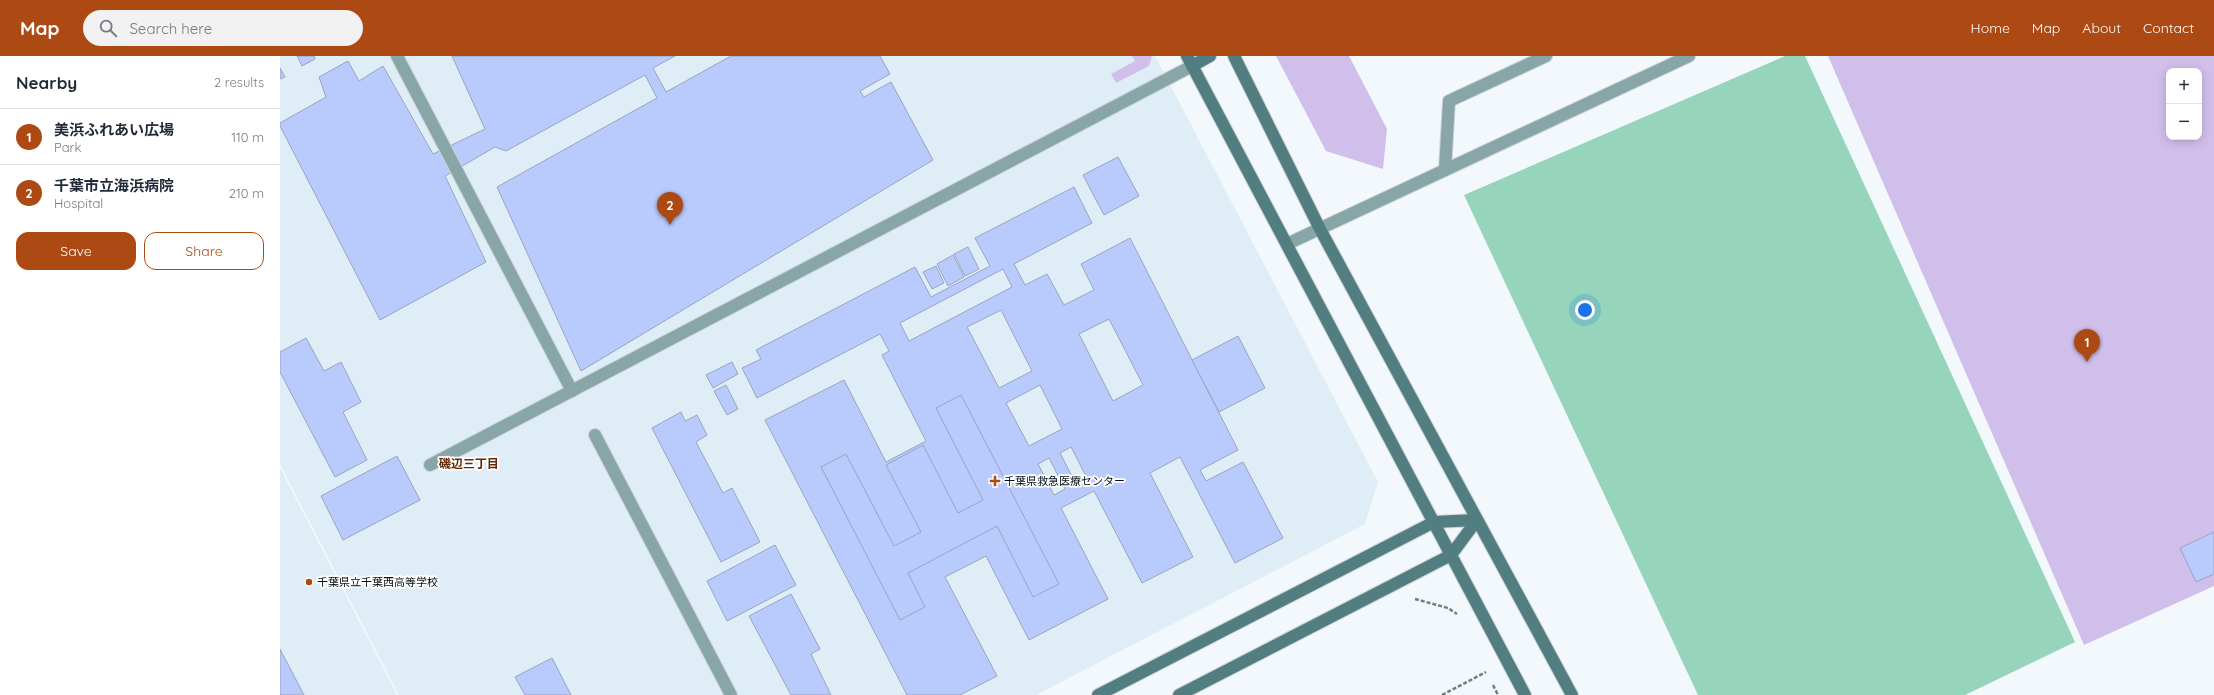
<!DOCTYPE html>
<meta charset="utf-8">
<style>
:root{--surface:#fff;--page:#f2f2f3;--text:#1f2937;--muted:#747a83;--line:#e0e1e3;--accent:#ad4913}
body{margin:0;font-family:Quicksand,"Noto Sans JP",sans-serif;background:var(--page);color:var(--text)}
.controls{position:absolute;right:12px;top:12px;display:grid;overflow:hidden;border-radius:8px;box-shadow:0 2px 10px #0003}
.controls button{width:36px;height:36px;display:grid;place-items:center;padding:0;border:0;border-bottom:1px solid var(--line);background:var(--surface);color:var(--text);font:20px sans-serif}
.you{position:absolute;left:1305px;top:254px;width:14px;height:14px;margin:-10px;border:3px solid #fff;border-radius:50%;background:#1a73e8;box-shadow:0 0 0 6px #1a73e833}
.badge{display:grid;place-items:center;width:26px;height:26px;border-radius:50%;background:var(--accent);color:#fff;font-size:13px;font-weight:700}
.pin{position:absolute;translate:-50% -33px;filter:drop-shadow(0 1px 2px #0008)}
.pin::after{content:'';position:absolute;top:21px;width:14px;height:12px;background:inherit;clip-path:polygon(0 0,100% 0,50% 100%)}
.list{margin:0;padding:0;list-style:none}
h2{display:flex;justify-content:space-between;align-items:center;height:52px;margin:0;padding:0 16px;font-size:17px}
h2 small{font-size:13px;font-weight:400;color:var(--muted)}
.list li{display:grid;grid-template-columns:26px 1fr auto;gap:12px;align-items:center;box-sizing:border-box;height:56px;padding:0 16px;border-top:1px solid var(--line)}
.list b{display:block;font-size:15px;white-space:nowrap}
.list p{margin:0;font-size:13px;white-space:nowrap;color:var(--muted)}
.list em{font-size:13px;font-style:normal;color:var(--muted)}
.actions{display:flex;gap:8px;padding:12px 16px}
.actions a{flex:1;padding:9px 0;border:1px solid var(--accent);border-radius:12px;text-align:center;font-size:14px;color:var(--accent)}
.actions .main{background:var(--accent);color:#fff}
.icon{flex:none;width:22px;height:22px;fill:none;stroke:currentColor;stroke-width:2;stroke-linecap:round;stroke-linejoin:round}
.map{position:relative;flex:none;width:1934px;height:639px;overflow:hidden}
header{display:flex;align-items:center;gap:24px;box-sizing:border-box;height:56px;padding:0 20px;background:var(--accent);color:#fff}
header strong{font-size:19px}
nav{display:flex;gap:22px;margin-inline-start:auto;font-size:14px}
.search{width:280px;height:36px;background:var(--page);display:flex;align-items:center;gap:10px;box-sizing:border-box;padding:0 14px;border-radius:22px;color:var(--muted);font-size:15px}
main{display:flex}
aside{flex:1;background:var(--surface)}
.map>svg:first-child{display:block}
.built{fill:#dfedf6}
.green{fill:#d1bfeb;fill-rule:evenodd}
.water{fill:#96d4bc}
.building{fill:#b9cafc;stroke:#9aa4c0;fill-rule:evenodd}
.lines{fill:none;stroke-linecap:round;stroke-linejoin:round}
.lane-casing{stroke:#ccd3d6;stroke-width:14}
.secondary-casing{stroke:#ccd3d6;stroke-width:14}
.path{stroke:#747c81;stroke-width:2.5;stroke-dasharray:4 2;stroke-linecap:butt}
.lane{stroke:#88a6a8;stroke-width:12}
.secondary{stroke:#527e82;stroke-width:12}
.poi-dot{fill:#ad4913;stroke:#fff;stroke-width:1.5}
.labels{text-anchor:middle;stroke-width:3.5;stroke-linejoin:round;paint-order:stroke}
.poi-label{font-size:11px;fill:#050f16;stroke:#fff;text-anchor:start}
.neighbourhood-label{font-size:12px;font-weight:bold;fill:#672806;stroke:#fff}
</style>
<header>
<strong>Map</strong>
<div class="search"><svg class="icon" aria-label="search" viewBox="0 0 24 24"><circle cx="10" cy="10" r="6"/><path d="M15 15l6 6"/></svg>Search here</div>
<nav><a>Home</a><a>Map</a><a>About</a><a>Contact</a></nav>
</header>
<main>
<aside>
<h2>Nearby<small>2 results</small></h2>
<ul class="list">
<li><span class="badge">1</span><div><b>美浜ふれあい広場</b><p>Park</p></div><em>110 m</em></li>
<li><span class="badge">2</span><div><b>千葉市立海浜病院</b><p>Hospital</p></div><em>210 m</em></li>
</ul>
<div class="actions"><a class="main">Save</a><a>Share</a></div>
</aside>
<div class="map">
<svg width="1934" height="639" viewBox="0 0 1934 639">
<rect width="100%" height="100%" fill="#f2f8fb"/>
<g class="built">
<polygon points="0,0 875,0 1098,426 1085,468 756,639 119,639 0,408"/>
<polygon points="0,412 117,639 0,639"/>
</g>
<g class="green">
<polygon points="852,0 872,0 869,10 836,27 831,18 855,5"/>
<polygon points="996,0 1069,0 1107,73 1103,113 1046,95"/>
<path d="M1548 0H1934V530L1804 589ZM1889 15H1919V81H1889Z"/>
</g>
<polygon class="water" points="1505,0 1525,0 1795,586 1685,639 1418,639 1184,139"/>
<g class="building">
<polygon points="17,0 34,0 35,3 22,10"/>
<polygon points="172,0 395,0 373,12 386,36 451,0 600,0 610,18 580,35 584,41 611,26 653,104 301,315 217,131 377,42 365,19 226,95 215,91 165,120 206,206 100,264 0,70 0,67 46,41 39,21 68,5 79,25 103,10 153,98 205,73"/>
<polygon points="0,12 5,21 0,23"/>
<polygon points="838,101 859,140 824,159 803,119"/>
<path d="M794 131 812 167 734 208 745 229 767 218 784 249 814 234 801 208 850 182 958 394 920 414 926 425 963 406 1003 482 955 507 900 401 870 417 913 501 862 527 814 435 781 452 828 543 749 584 706 500 665 521 717 620 680 639H627L485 364 564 324 606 406 646 385 602 299 609 295 600 278 477 342 462 312 481 303 476 294 635 211 651 241 710 210 695 182ZM723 213 732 231 629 285 620 267ZM721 254 752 315 719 332 687 271ZM829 263 863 329 833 345 799 278ZM760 329 782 373 749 390 726 347ZM791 391 807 422 796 428 780 397ZM769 402 785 433 774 439 758 408Z"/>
<polygon points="688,191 699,213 685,220 674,198"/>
<polygon points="673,199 684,221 668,230 657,208"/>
<polygon points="656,210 664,227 652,233 643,216"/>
<polygon points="958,280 985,332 939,356 912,304"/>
<polygon points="26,282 44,315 61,306 81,346 63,356 87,404 55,421 0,316 0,296"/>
<polygon points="452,306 458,318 433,332 426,319"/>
<polygon points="446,329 458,353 447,359 434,335"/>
<polygon points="681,339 779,528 753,541 717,470 628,517 645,551 620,564 541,411 566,398 614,490 641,476 606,409 643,389 678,457 703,444 656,352"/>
<polygon points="401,356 405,365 417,359 427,379 416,386 443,437 452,432 480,486 441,506 372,372"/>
<polygon points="117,400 140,444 63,484 41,440"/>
<polygon points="1934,476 1934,518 1916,526 1900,492"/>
<polygon points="495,489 516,529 447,565 427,525"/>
<polygon points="511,538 540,593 531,598 551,639 511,639 469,560"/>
<polygon points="0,593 24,639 0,639"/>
<polygon points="272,602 291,639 245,639 235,621"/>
</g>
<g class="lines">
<defs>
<g id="lane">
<polyline points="117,0 292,335"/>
<polyline points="1165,114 1169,45 1266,0"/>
<polyline points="1007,188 1409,0"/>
<polyline points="315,379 451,639"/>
<polyline points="150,409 912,10"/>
</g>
<g id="secondary">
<polyline points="907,0 1245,639"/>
<polyline points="954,0 1040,173 1292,639"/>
<polyline points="912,10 930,0"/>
<polyline points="818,639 1154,466 1197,464"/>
<polyline points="899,639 1171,499 1197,464"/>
</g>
</defs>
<use href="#lane" class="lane-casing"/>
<use href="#secondary" class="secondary-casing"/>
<g class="path">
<polyline points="1135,543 1168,552 1177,558"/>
<polyline points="1213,629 1218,639"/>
<polyline points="1162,639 1206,616"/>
</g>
<use href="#lane" class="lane"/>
<use href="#secondary" class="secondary"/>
</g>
<g class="poi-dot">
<path d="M713 419h4v4h4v4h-4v4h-4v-4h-4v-4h4z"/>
<circle cx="29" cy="526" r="4"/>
</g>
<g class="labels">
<g class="poi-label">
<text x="724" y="429">千葉県救急医療センター</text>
<text x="37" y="530">千葉県立千葉西高等学校</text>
</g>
<g class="neighbourhood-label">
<text x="189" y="412">磯辺三丁目</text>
</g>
</g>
</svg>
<div class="controls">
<button>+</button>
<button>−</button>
</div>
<div class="you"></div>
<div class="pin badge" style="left:1807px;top:306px">1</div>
<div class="pin badge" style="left:390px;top:169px">2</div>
</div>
</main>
